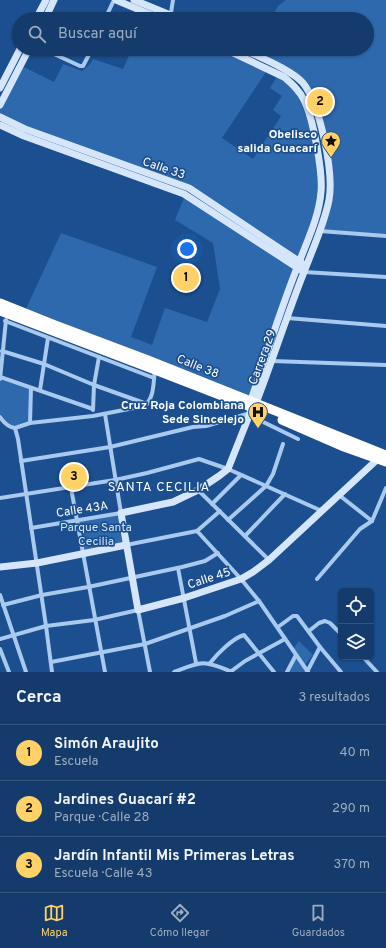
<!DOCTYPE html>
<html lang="es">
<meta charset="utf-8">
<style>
:root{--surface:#143b6b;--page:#214673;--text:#f1f3f6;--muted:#9dadc1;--line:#33557e;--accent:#ffd166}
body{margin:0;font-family:Overpass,sans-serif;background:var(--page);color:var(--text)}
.controls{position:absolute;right:12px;bottom:12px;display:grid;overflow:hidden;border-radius:6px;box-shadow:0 1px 3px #0004}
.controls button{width:36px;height:36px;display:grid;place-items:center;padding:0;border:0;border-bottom:1px solid var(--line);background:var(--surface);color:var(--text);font:20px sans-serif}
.you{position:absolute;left:187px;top:249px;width:14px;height:14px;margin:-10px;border:3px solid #fff;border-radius:50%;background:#1a73e8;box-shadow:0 0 0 6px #1a73e833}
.badge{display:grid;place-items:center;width:26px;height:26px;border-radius:50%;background:var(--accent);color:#111;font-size:13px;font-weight:700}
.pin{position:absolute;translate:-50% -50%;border:2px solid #fff;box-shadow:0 1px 4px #0006}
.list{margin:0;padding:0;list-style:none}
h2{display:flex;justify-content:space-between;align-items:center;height:52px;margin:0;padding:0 16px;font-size:17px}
h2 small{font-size:13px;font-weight:400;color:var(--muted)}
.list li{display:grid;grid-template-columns:26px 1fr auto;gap:12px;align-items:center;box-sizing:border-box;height:56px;padding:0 16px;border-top:1px solid var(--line)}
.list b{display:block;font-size:15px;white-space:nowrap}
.list p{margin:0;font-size:13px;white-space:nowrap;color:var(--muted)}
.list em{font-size:13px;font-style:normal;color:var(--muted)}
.icon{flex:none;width:22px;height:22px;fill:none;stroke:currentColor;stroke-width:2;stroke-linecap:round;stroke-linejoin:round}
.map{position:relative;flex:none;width:386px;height:672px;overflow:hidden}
.search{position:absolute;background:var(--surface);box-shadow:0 1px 3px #0004;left:12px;right:12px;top:12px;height:44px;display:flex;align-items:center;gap:10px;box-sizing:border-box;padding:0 14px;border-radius:22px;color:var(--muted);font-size:15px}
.sheet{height:220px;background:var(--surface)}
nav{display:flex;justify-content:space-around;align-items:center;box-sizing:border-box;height:56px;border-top:1px solid var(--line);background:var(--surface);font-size:11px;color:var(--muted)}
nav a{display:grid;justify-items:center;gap:2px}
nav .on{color:var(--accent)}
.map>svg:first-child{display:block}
.green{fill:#2e69ad}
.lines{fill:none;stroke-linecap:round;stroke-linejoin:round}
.street{stroke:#a9c9ee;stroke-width:4}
.secondary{stroke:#d6e6fa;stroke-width:7}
.highway{stroke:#fff;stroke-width:9}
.labels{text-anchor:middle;stroke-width:3.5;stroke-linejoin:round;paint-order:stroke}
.poi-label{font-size:12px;font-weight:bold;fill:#fff;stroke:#1b4f8f;text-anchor:end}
.street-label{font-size:12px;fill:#fff;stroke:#1b4f8f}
.park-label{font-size:12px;fill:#cfe3fa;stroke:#1b4f8f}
.neighbourhood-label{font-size:13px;letter-spacing:1px;fill:#fff;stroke:#1b4f8f}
</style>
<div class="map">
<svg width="386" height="672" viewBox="0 0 386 672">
<rect width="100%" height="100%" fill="#1b4f8f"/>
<g class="green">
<polygon points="286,0 386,0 386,236 320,231 330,188 318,117 302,82 254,54 256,49 367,49 367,19 271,19 278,6"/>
<polygon points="132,49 225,49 268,69 222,138 253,159 281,116 273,110 282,96 270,88 278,75 291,83 307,107 321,192 299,262 189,188 0,117 0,105 20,66 26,68 54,82 63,64 82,71 90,64 93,59 123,69"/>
<polygon points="185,195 297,268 251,400 24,313 61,233 157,267 131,337 152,345 165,308 207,322 220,289 213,243 175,220"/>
<polygon points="0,379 31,388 30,423 10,427 0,417"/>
<polygon points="121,513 126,545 83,554 77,521"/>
<polygon points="299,641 313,655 305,665 293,649"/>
<polygon points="296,655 307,672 287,672"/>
</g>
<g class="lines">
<g class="street">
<polyline points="105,19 114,0"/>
<polyline points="170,19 173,0"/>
<polyline points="43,49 80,66 83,66 92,49"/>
<polyline points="320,231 386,236"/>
<polyline points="304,272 386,277"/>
<polyline points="287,318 386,326"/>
<polyline points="5,321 154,378"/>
<polyline points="2,351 44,364 94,385 147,404"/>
<polyline points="272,361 386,365"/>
<polyline points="0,377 93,409"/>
<polyline points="0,379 6,320"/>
<polyline points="40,390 48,338"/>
<polyline points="93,410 94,385 99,357"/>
<path d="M0 417C4 423 8 427 15 428L18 439 46 626 52 672"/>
<polyline points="30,423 31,388"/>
<path d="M15 428 30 423 93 416 144 406C155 398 153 382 155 370"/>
<polyline points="21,461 110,447 193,427 206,426 247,414 298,439"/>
<polyline points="71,488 105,672"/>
<polyline points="198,490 269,560"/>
<polyline points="339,495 372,521"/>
<polyline points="0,498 115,480 147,473 199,459 228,469 322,511"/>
<polyline points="212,504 241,475"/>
<polyline points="228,520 266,486 273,474 283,444"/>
<polyline points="31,528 121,513 105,414"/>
<polyline points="197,531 241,579 259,601 308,672"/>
<polyline points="245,536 285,494"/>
<polyline points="126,545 197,531 220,511"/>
<polyline points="178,568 196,663"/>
<polyline points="317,579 360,529 372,521 386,488"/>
<polyline points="0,595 26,672"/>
<polyline points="3,605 42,595 88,587 182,567 205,561 218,553"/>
<polyline points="371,608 372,607"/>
<polyline points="278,627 293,616 297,616 320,647 341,672"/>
<polyline points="309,631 319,623 325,621 330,623 341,634"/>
<polyline points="0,639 46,626 94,620 138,610 150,672"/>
<polyline points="0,649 9,672"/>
<polyline points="363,657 377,672"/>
<polyline points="51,662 145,644 225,616 259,601"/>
<path d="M210 663C217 654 233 638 244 635L274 672"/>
<path d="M174 672C202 661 204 660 232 672"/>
<polyline points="230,672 245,661 285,639"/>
<polyline points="287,672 296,655"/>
<polyline points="307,672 320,647"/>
</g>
<g class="secondary">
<polyline points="116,0 161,19"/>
<polyline points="134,0 180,19"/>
<polyline points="36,19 46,0"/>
<polyline points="45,19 54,0"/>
<path d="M225 49 284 77C292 84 299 90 304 100 313 117 323 173 321 192 319 218 306 243 297 268 280 311 266 356 251 400L252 407 249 416 228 469 219 476 198 490 173 502 121 513 138 610 184 598 241 579 253 572 269 560 381 456"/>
<path d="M243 49C259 57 292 70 303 83 320 104 334 173 329 200 324 225 313 248 304 272 287 315 273 359 256 403L253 406"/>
<polyline points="0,88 20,49"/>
<polyline points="0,105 29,49"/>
<polyline points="0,117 25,129 189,188 303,264"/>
<polyline points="0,125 24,136 184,194 301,270"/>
<polyline points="0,567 37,563 126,545"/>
</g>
<g class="highway">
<polyline points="0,303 55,325 148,360 386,455"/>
<polyline points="0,311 155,370 261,411"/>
<polyline points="282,420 344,447 386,462"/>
</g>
</g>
<defs>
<symbol id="sight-pin" viewBox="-11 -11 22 30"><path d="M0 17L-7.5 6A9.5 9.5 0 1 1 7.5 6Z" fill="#ffd166" stroke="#1b4f8f"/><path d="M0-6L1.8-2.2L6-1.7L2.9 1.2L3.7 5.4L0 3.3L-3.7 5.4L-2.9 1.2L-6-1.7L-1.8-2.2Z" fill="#111"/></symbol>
<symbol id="hospital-pin" viewBox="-11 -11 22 30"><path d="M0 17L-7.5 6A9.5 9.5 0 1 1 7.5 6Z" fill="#ffd166" stroke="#1b4f8f"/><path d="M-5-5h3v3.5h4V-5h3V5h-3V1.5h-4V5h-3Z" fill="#111"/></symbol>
</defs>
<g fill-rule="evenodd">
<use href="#sight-pin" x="320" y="130" width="22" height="30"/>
<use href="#hospital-pin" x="247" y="401" width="22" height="30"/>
</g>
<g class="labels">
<g class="poi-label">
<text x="317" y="138">Obelisco<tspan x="317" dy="14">salida Guacarí</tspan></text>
<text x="244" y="409">Cruz Roja Colombiana<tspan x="244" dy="14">Sede Sincelejo</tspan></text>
</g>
<g class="street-label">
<text transform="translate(164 168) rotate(19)" y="4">Calle 33</text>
<text transform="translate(262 357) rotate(-70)" y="4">Carrera 29</text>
<text transform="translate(198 366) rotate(22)" y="4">Calle 38</text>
<text transform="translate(82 509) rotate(-9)" y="4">Calle 43A</text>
<text transform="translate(209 578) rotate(-18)" y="4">Calle 45</text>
</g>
<g class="park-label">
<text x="96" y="531">Parque Santa<tspan x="96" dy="14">Cecilia</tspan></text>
</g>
<g class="neighbourhood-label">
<text x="159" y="491">SANTA CECILIA</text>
</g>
</g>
</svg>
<div class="controls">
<button><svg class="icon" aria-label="locate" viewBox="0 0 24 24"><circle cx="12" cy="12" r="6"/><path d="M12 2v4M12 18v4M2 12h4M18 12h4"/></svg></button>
<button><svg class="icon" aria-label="layers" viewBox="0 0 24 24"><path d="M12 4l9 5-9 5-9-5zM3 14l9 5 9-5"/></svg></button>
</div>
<div class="you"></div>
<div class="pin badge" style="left:186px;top:278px">1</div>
<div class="pin badge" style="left:320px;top:102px">2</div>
<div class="pin badge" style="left:74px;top:477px">3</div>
<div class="search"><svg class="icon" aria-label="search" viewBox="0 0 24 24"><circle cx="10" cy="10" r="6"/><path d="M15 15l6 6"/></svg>Buscar aquí</div>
</div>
<section class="sheet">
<h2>Cerca<small>3 resultados</small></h2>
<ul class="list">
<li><span class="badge">1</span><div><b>Simón Araujito</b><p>Escuela</p></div><em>40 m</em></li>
<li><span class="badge">2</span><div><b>Jardines Guacarí #2</b><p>Parque · Calle 28</p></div><em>290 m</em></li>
<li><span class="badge">3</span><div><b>Jardín Infantil Mis Primeras Letras</b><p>Escuela · Calle 43</p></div><em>370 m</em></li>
</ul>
</section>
<nav>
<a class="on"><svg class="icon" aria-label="map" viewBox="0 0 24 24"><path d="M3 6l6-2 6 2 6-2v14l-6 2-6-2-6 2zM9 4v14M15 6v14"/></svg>Mapa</a>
<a><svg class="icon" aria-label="directions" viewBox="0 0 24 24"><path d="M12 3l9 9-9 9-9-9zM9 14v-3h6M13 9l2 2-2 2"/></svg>Cómo llegar</a>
<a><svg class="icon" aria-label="saved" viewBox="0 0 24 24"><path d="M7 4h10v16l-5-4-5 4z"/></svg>Guardados</a>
</nav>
